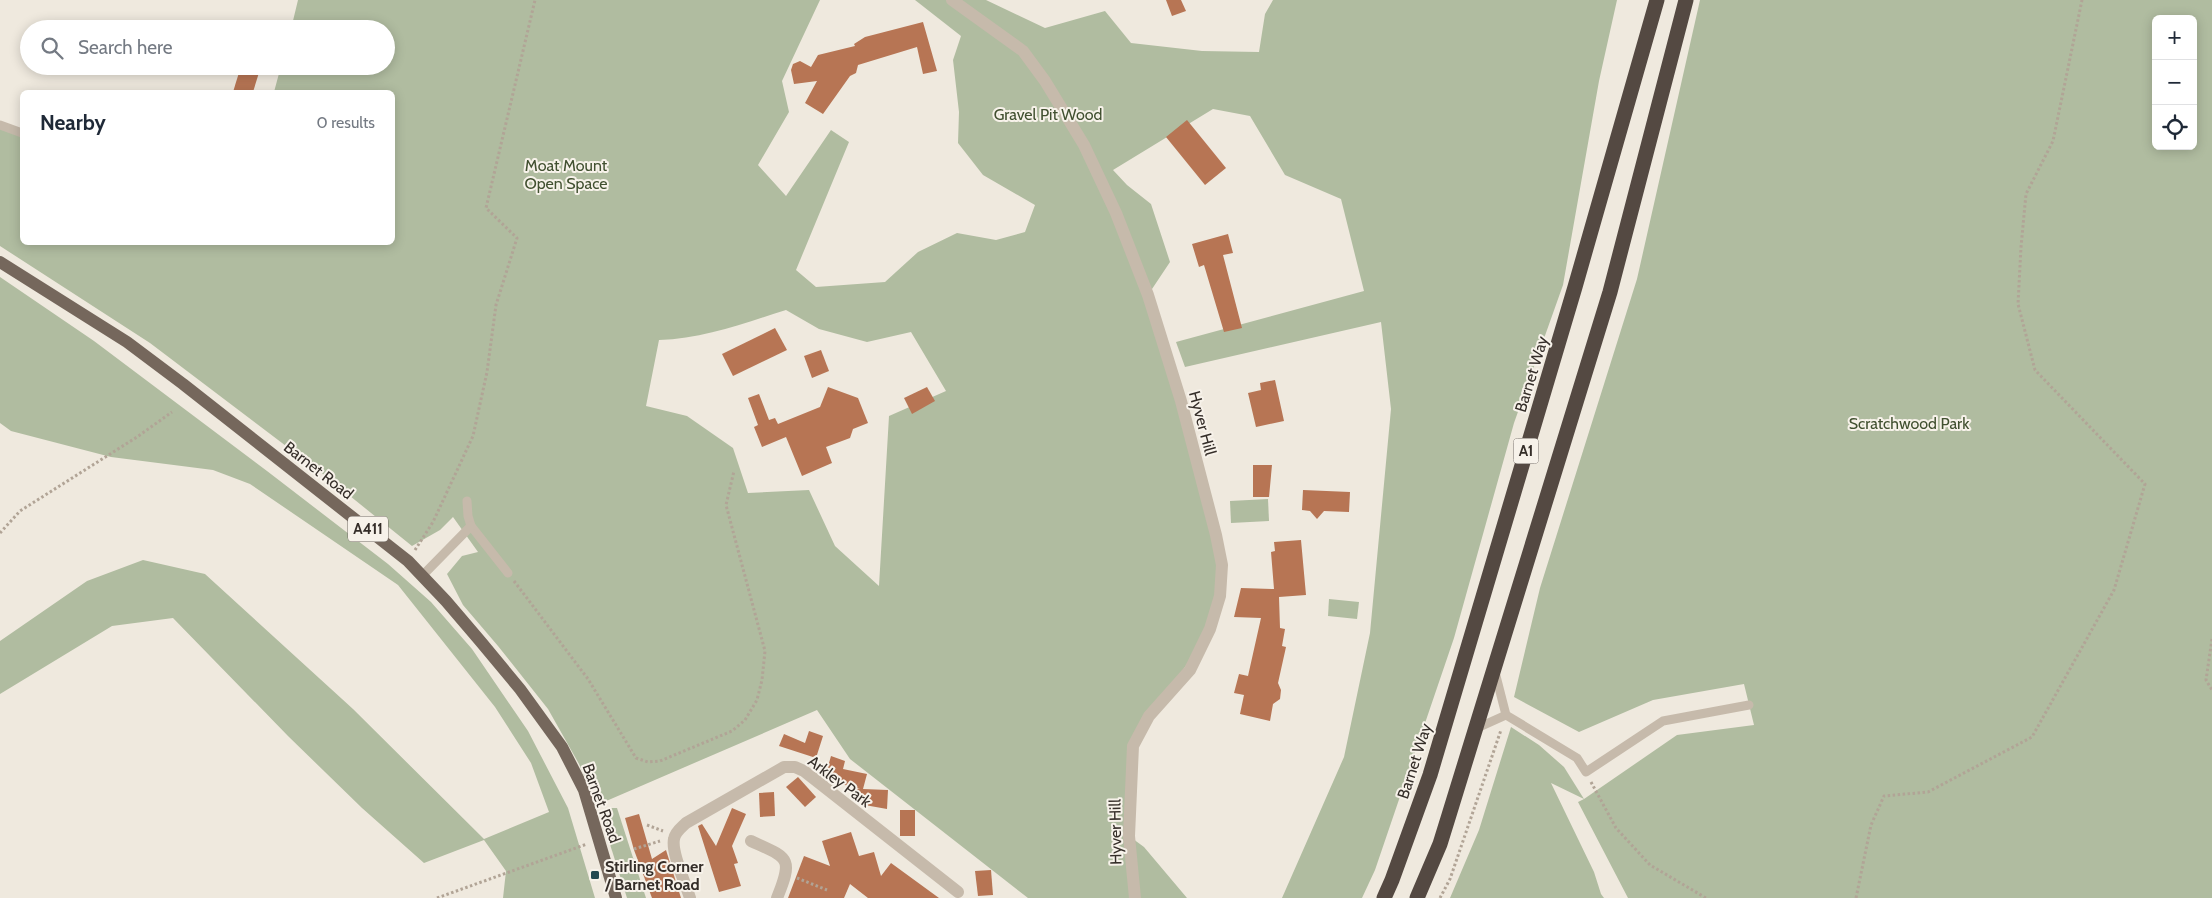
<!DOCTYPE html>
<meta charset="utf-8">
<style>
:root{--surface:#fff;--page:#f2f2f3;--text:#1f2937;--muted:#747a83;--line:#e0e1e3}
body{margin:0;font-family:Cabin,sans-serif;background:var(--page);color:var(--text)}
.controls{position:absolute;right:15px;top:15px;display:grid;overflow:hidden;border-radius:8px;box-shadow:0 2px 12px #0003}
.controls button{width:45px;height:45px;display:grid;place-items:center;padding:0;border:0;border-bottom:1px solid var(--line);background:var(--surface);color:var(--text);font:25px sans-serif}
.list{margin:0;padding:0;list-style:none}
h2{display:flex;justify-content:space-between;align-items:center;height:65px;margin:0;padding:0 20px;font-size:21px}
h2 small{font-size:16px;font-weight:400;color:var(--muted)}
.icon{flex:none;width:28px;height:28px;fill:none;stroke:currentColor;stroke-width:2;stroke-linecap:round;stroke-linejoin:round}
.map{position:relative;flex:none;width:2212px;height:898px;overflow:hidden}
.search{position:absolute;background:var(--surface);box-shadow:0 2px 12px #0003;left:20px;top:20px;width:375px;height:55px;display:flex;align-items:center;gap:12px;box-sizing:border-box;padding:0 18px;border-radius:28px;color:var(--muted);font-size:19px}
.panel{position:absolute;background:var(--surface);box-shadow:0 2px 12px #0003;left:20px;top:90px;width:375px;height:155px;border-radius:8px}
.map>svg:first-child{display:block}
.green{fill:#b0bca0;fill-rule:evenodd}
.building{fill:#b77554}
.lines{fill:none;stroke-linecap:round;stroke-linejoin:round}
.path{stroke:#b1a496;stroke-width:3;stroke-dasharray:2.5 2.5;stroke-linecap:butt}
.lane{stroke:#c6baab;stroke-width:9}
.street{stroke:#c6baab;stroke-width:12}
.primary{stroke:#75675c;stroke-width:12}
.highway{stroke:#544942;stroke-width:15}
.poi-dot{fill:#244a51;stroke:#f7f2ea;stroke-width:2}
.labels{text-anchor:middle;stroke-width:4;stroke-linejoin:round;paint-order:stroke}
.shield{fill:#f7f2ea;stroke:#6f6963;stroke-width:1}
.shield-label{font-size:15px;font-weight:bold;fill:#352e29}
.park-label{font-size:16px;fill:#415030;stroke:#f7f2ea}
.street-label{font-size:16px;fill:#352e29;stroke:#f7f2ea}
.poi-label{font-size:16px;font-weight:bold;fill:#352e29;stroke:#f7f2ea;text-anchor:start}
</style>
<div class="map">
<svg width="2212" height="898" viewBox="0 0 2212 898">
<rect width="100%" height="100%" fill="#efe9de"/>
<g class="green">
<path d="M298 0H820L782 81 789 112 758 165 786 196 831 130 849 142 796 270 816 287 885 282 918 252 957 233 996 240 1025 232 1035 205 983 175 958 143 959 112 953 60 961 36 915 0H986L1045 28 1105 11 1131 43 1202 51 1259 52 1265 14 1273 0H1617L1599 81 1563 285 1514 423 1454 638 1375 870 1362 898H1282L1344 757 1370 633 1391 409 1381 322 1185 367 1176 342 1364 291 1341 199 1285 175 1250 116 1213 109 1113 170 1127 185 1151 204 1170 262 1148 295 1222 565 1210 629 1133 746 1129 836 1144 847 1187 898H1028L850 759 817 710 597 805 579 764 548 709 498 646 463 605 447 574 462 556 478 552 453 517 440 530 412 546 319 471 150 343 0 246V126L22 133V242H392V92H274L281 66H386V29H291ZM786 310 819 329 867 342 911 332 946 391 889 416 879 586 835 546 809 490 748 493 733 448 687 416 646 406 659 340C703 339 744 323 786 310Z"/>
<path d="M1700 0H2212V898H1628L1578 802 1584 799 1551 783 1594 872 1601 894 1604 898H1450L1479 830 1511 727 1539 745 1564 767 1584 799 1677 735 1754 725 1744 684 1653 700 1579 732 1514 697 1540 588 1637 279ZM2156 19H2193V146H2156Z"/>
<polygon points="0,277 94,341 267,471 388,564 431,602 472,649 528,731 568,808 595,898 503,898 506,871 484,840 424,863 362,808 288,736 173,618 112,626 0,694 0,641 87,581 143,560 205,574 353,709 484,839 549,812 531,763 495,707 398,585 250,484 213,470 111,457 11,431 0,423"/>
<polygon points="1268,499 1269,521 1231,523 1230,501"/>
<polygon points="1329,599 1359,602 1357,619 1328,616"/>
<polygon points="606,808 617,808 646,898 627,898 601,816"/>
</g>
<g class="building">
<polygon points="1166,0 1181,0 1186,11 1172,16"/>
<polygon points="923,22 937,71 923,74 917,47 858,65 856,73 850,76 823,114 805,103 817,81 794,84 791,70 793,64 800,61 811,67 818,55 855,46 854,44 865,37"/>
<polygon points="241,66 261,66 253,92 233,92"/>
<polygon points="1187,120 1226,168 1205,185 1166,137"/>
<polygon points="1228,234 1233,253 1223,255 1242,328 1224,332 1204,265 1199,267 1192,244"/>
<polygon points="775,328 787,350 733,376 722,354"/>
<polygon points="821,350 829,371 812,378 804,356"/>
<polygon points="1275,380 1284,421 1256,427 1248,393 1261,390 1260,383"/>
<polygon points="828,387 858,398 868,423 853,429 850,438 826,447 832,463 802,476 786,437 762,447 754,427 758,425 748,398 759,394 769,420 775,418 778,424 820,407"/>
<polygon points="927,387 935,401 912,414 904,398"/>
<polygon points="1253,465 1272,465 1269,497 1253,497"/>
<polygon points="1303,490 1350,492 1349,512 1324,511 1317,519 1310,511 1302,510"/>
<polygon points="1301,540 1306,595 1279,597 1280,628 1285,629 1282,646 1286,647 1278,683 1281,690 1280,699 1273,704 1270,721 1240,714 1244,695 1234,693 1239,674 1248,676 1261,618 1234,617 1241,588 1274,589 1271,552 1275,551 1274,542"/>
<polygon points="809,731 823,736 816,758 779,746 784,734 805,743"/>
<polygon points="831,756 845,761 843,769 867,774 863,789 888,790 887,809 859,804 853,799 855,789 860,789 830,781 825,777"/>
<polygon points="798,777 816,797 805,807 786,787"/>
<polygon points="774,792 775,816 760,817 759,793"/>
<polygon points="732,808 746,814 732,846 738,863 734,864 741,886 719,892 698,826 702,824 716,846"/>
<rect x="900" y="810" width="15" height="26"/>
<polygon points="639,814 652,859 666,850 681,898 652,898 634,850 625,818"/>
<polygon points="851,832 859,856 874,852 881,876 891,863 939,898 868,898 850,884 844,898 788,898 804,856 830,866 822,841"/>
<polygon points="991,870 993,895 978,896 975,871"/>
</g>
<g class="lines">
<g class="path">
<polyline points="0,533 20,511 137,437 172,412"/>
<polyline points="415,550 433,522 473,436 487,372 496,305 517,238 486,208 535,0"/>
<polyline points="514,581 588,679 636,758 648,762 660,761 732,731 745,720 757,700 762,680 765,651 726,505 734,471"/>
<polyline points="2212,639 2206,680 2212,690"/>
<polyline points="1591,782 1616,828 1650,865 1706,898"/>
<polyline points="647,825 663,831"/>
<polyline points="634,849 660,841"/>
<polyline points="797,878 827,890"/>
<polyline points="437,898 587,844"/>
<polyline points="1440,898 1450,879 1501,730"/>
<polyline points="1856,898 1871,825 1884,796 1928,792 2032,737 2114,590 2145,484 2035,370 2018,304 2021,247 2026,194 2053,141 2082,0"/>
</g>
<g class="lane">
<polyline points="0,125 22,133"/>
<polyline points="467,501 468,516 471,526 508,573"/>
<polyline points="422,576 471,526"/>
<polyline points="1495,672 1506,715 1577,758 1586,772 1663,721 1749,705"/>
<polyline points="1475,729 1506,715"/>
</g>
<g class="street">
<polyline points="952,0 1023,51 1045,81 1084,145 1116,213 1148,295 1181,401 1216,535 1222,565 1220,596 1210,629 1190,670 1149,716 1133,746 1129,836 1135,898"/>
<path d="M751 841C788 858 794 857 777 898"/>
<path d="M690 898C686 884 671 853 674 839 675 832 682 827 686 823L784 767H795L804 771 958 892"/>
</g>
<polyline class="primary" points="0,262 127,342 183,384 408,561 446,601 481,642 520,689 562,747 584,790 616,898"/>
<g class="highway">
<polyline points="1384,898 1392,880 1430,775 1575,287 1657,0"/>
<polyline points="1417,898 1440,844 1449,815 1610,292 1686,0"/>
</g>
</g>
<rect class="poi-dot" x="590" y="870" width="10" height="10" rx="2.5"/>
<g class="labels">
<g class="shield">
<rect x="1513.5" y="438.5" width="25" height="25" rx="4"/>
<rect x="348" y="516.5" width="40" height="25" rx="4"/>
</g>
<g class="shield-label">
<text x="1526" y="456">A1</text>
<text x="368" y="534">A411</text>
</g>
<g class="park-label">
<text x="1048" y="120">Gravel Pit Wood</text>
<text x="566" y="171">Moat Mount<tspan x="566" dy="18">Open Space</tspan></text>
<text x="1909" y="429">Scratchwood Park</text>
</g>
<g class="street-label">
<text transform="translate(1531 374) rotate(-73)" y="6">Barnet Way</text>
<text transform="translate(1203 423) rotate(75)" y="6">Hyver Hill</text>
<text transform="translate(319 470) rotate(38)" y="6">Barnet Road</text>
<text transform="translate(1414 761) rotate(-72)" y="6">Barnet Way</text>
<text transform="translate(840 781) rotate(37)" y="6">Arkley Park</text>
<text transform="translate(602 803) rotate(70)" y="6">Barnet Road</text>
<text transform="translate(1115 832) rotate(-91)" y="6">Hyver Hill</text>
</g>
<g class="poi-label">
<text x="605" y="872">Stirling Corner<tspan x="605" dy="18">/ Barnet Road</tspan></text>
</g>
</g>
</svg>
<div class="controls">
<button>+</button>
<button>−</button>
<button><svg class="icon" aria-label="locate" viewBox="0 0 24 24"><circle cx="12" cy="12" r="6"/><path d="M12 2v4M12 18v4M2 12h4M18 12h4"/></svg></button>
</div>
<div class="search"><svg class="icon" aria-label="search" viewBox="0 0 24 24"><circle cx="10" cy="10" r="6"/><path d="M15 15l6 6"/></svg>Search here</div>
<section class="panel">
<h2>Nearby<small>0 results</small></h2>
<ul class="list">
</ul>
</section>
</div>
